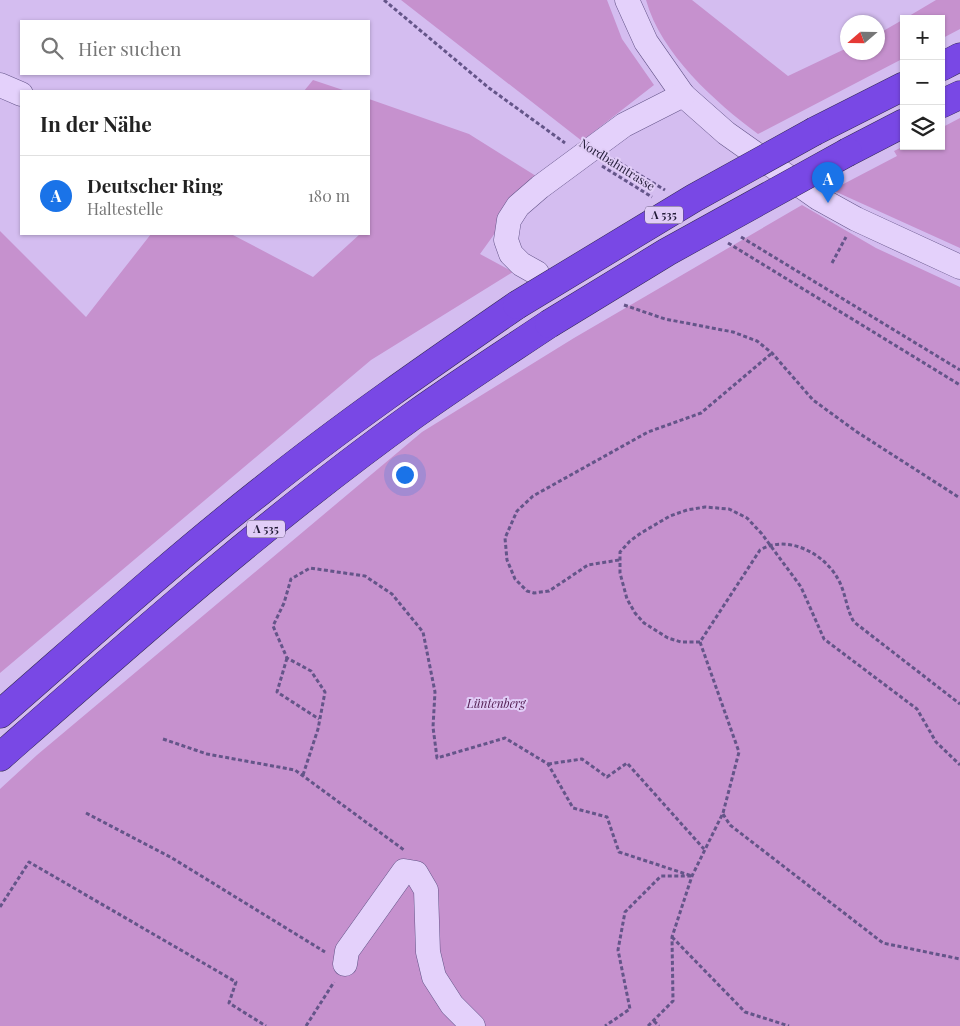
<!DOCTYPE html>
<html lang="de">
<meta charset="utf-8">
<style>
:root{--surface:#fff;--page:#f6f6f6;--text:#222;--muted:#767676;--line:#e0e0e0;--accent:#1a73e8}
body{margin:0;font-family:"Playfair Display",serif;background:var(--page);color:var(--text)}
.controls{position:absolute;right:15px;top:15px;display:grid;overflow:hidden;border-radius:0px;box-shadow:0 1px 4px #0004}
.controls button{width:45px;height:45px;display:grid;place-items:center;padding:0;border:0;border-bottom:1px solid var(--line);background:var(--surface);color:var(--text);font:25px sans-serif}
.compass{position:absolute;left:840px;top:15px;width:45px;height:45px;border-radius:50%;background:var(--surface);box-shadow:0 1px 4px #0004;rotate:250deg}
.you{position:absolute;left:404px;top:474px;width:18px;height:18px;margin:-12px;border:4px solid #fff;border-radius:50%;background:#1a73e8;box-shadow:0 0 0 8px #1a73e833}
.badge{display:grid;place-items:center;width:32px;height:32px;border-radius:50%;background:var(--accent);color:#fff;font-size:16px;font-weight:700}
.pin{position:absolute;translate:-50% -41px;filter:drop-shadow(0 1px 2px #0008)}
.pin::after{content:'';position:absolute;top:26px;width:18px;height:15px;background:inherit;clip-path:polygon(0 0,100% 0,50% 100%)}
.list{margin:0;padding:0;list-style:none}
h2{display:flex;justify-content:space-between;align-items:center;height:65px;margin:0;padding:0 20px;font-size:21px}
h2 small{font-size:16px;font-weight:400;color:var(--muted)}
.list li{display:grid;grid-template-columns:32px 1fr auto;gap:15px;align-items:center;box-sizing:border-box;height:80px;padding:0 20px;border-top:1px solid var(--line)}
.list b{display:block;font-size:19px;white-space:nowrap}
.list p{margin:0;font-size:16px;white-space:nowrap;color:var(--muted)}
.list em{font-size:16px;font-style:normal;color:var(--muted)}
.icon{flex:none;width:28px;height:28px;fill:none;stroke:currentColor;stroke-width:2;stroke-linecap:round;stroke-linejoin:round}
.map{position:relative;flex:none;width:960px;height:1026px;overflow:hidden}
.search{position:absolute;background:var(--surface);box-shadow:0 1px 4px #0004;left:20px;top:20px;width:350px;height:55px;display:flex;align-items:center;gap:12px;box-sizing:border-box;padding:0 18px;border-radius:0px;color:var(--muted);font-size:19px}
.panel{position:absolute;background:var(--surface);box-shadow:0 1px 4px #0004;left:20px;top:90px;width:350px;height:145px;border-radius:0px}
.map>svg:first-child{display:block}
.green{fill:#c691ce}
.lines{fill:none;stroke-linecap:round;stroke-linejoin:round}
.minor-casing{stroke:#645589;stroke-width:25}
.highway-casing{stroke:#342a56;stroke-width:29}
.path{stroke:#645589;stroke-width:3;stroke-dasharray:4 2.5;stroke-linecap:butt}
.minor{stroke:#e4d1fb;stroke-width:24}
.highway{stroke:#7948e5;stroke-width:28}
.highway-bridge-casing{stroke:#342a56;stroke-width:29;stroke-linecap:butt}
.highway-bridge{stroke:#7948e5;stroke-width:28}
.labels{text-anchor:middle;stroke-width:4;stroke-linejoin:round;paint-order:stroke}
.shield{fill:#e1cdf7;stroke:#5b5071;stroke-width:1}
.shield-label{font-size:11px;font-weight:bold;fill:#221b37}
.street-label{font-size:12px;fill:#221b37;stroke:#e1cdf7}
.park-label{font-size:12px;font-style:italic;fill:#552055;stroke:#e1cdf7}
</style>
<div class="map">
<svg width="960" height="1026" viewBox="0 0 960 1026">
<rect width="100%" height="100%" fill="#d4bdf0"/>
<g class="green">
<polygon points="401,0 607,0 622,39 654,85 582,141"/>
<path d="M646 0H692L788 76 847 48 848 52H878V34L904 19V58L758 134C715 102 661 54 646 0Z"/>
<polygon points="936,0 960,0 960,29 941,39 941,19 904,19"/>
<polygon points="313,80 346,91 304,91"/>
<polygon points="369,99 469,134 536,176 480,254 513,272 371,360 0,673 0,231 86,317 151,234 231,234 313,277 360,234 369,234"/>
<polygon points="960,118 960,248 832,190 897,156 894,151 904,146 941,146 941,128"/>
<polygon points="802,205 876,248 960,287 960,1026 0,1026 0,789 37,755 422,432 574,338"/>
</g>
<g class="lines">
<defs>
<g id="minor">
<polyline points="627,0 646,42 683,95 726,133 818,198 856,219 960,267"/>
<polyline points="0,85 21,94"/>
<polyline points="537,273 521,264 511,254 506,240 509,220 518,206 540,187 624,125 683,95"/>
<polyline points="345,964 347,951 404,871 416,873 426,890 428,952 434,977 452,1005 473,1026"/>
</g>
<g id="highway">
<polyline points="941,67 960,57"/>
<polyline points="941,104 960,95"/>
<polyline points="815,131 904,86"/>
<polyline points="848,152 904,123"/>
<path d="M0 714C86 639 171 562 261 491 343 425 430 365 517 305"/>
<path d="M0 757C134 639 269 519 414 415 459 383 504 354 549 324"/>
</g>
</defs>
<use href="#minor" class="minor-casing"/>
<use href="#highway" class="highway-casing"/>
<g class="path">
<polyline points="384,0 489,88 565,143"/>
<polyline points="613,159 665,190"/>
<polyline points="602,166 652,197"/>
<polyline points="741,237 960,370"/>
<polyline points="728,243 960,385"/>
<polyline points="832,263 846,237"/>
<polyline points="624,305 665,319 733,332 757,341 772,353 813,400 857,432 960,498"/>
<polyline points="619,560 588,565 549,591 534,593 527,591 515,579 507,560 505,538 517,511 533,496 648,432 701,413 772,353"/>
<polyline points="700,642 681,642 668,638 644,623 635,613 627,599 620,573 620,552 630,541 641,533 670,516 687,510 705,507 729,509 747,518 762,534 801,587 824,639 917,709 936,742 960,765"/>
<polyline points="287,658 277,692 319,719"/>
<polyline points="163,739 207,754 295,770 404,850"/>
<polyline points="548,764 582,759 607,777 627,763 704,849"/>
<polyline points="303,775 318,729 325,692 311,671 287,658 273,626 284,603 291,579 310,568 365,576 392,594 423,632 435,692 433,727 437,758 505,738 548,764 573,808 607,817 619,852 692,876 661,876 625,912 618,950 630,1009 605,1026"/>
<polyline points="86,813 172,858 325,952"/>
<polyline points="723,814 730,825 883,943 960,959"/>
<polyline points="0,907 29,862 236,982 229,1003 266,1026"/>
<polyline points="672,937 745,1012 789,1026"/>
<polyline points="654,1021 659,1026"/>
<polyline points="306,1026 334,982"/>
<path d="M648 1026 673 1001 672 937 692 876 723 813 739 752 700 642 760 550C787 534 824 553 838 579 846 593 846 609 854 622L960 704"/>
</g>
<use href="#minor" class="minor"/>
<use href="#highway" class="highway"/>
<defs>
<g id="highway-bridge">
<polyline points="517,305 694,198 815,131"/>
<polyline points="549,324 667,252 848,152"/>
</g>
</defs>
<use href="#highway-bridge" class="highway-bridge-casing"/>
<use href="#highway-bridge" class="highway-bridge"/>
</g>
<g class="labels">
<g class="shield">
<rect x="645" y="206.5" width="38" height="17" rx="4"/>
<rect x="247" y="520.5" width="38" height="17" rx="4"/>
</g>
<g class="shield-label">
<text x="664" y="219">A 535</text>
<text x="266" y="533">A 535</text>
</g>
<g class="street-label">
<text transform="translate(617 165) rotate(32)" y="4">Nordbahntrasse</text>
</g>
<g class="park-label">
<text x="496" y="708">Lüntenberg</text>
</g>
</g>
</svg>
<div class="controls">
<button>+</button>
<button>−</button>
<button><svg class="icon" aria-label="layers" viewBox="0 0 24 24"><path d="M12 4l9 5-9 5-9-5zM3 14l9 5 9-5"/></svg></button>
</div>
<svg class="compass" viewBox="-18 -18 36 36"><path d="M0-13l5 13h-10z" fill="#e53935"/><path d="M0 13l5-13h-10z" fill="#767676"/></svg>
<div class="you"></div>
<div class="pin badge" style="left:828px;top:203px">A</div>
<div class="search"><svg class="icon" aria-label="search" viewBox="0 0 24 24"><circle cx="10" cy="10" r="6"/><path d="M15 15l6 6"/></svg>Hier suchen</div>
<section class="panel">
<h2>In der Nähe<small></small></h2>
<ul class="list">
<li><span class="badge">A</span><div><b>Deutscher Ring</b><p>Haltestelle</p></div><em>180 m</em></li>
</ul>
</section>
</div>
